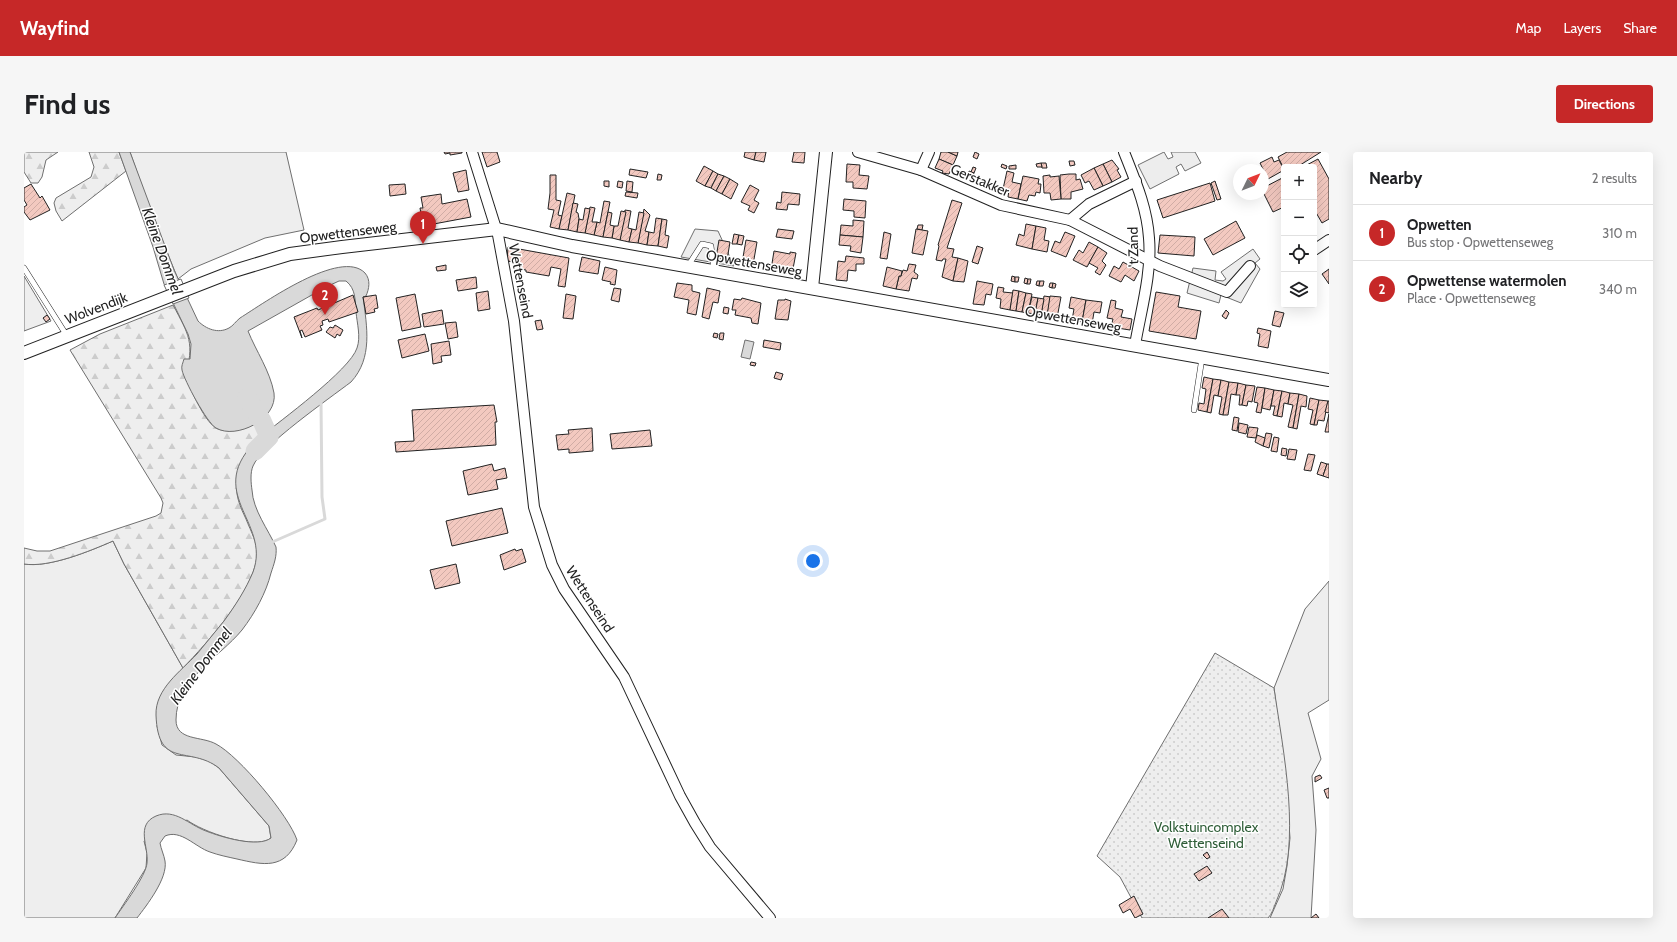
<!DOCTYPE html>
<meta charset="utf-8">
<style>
:root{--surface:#fff;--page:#f6f6f6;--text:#202124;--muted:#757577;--line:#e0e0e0;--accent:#c62828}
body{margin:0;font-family:Cabin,sans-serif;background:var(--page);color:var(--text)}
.controls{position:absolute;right:12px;top:12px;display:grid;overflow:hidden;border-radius:4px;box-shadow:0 4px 16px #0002}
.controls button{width:36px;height:36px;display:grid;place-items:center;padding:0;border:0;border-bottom:1px solid var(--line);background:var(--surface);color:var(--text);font:20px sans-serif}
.compass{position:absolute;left:1209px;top:12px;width:36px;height:36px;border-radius:50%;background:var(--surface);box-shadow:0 4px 16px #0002;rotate:47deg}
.you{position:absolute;left:789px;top:409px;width:14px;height:14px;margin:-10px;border:3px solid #fff;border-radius:50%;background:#1a73e8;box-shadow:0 0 0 6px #1a73e833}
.badge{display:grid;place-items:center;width:26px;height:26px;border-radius:50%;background:var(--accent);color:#fff;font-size:13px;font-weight:700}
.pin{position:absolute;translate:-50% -33px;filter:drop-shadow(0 1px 2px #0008)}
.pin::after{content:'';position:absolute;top:21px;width:14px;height:12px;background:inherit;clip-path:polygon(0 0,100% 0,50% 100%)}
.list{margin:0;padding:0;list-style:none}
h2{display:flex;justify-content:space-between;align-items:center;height:52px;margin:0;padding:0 16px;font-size:17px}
h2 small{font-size:13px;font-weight:400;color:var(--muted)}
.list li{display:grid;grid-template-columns:26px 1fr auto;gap:12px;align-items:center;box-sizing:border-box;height:56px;padding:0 16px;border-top:1px solid var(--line)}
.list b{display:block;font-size:15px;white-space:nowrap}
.list p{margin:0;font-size:13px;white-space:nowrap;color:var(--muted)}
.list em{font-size:13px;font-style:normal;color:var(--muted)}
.icon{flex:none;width:22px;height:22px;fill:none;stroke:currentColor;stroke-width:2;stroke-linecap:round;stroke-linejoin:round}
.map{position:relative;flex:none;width:1305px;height:766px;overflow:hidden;border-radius:4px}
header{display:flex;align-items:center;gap:24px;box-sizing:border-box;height:56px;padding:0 20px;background:var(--accent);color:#fff}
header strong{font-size:19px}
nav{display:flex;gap:22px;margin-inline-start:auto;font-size:14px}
.intro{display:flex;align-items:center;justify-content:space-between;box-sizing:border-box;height:96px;padding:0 24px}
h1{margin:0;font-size:28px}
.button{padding:10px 18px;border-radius:4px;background:var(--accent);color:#fff;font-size:14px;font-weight:700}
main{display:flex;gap:24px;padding:0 24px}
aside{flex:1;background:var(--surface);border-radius:4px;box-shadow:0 4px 16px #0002}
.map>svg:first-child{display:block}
.grass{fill:#eee;stroke:#6f6f6f}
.forest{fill:url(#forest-firs);stroke:#6f6f6f}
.garden{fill:url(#garden-dots);stroke:#6f6f6f}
.parking{fill:#ededed;stroke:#6f6f6f}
.water{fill:#d9d9d9;stroke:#6f6f6f}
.pier{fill:#fff;stroke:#6f6f6f}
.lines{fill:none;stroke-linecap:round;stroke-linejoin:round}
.stream{stroke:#d9d9d9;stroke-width:3}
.river{stroke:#d9d9d9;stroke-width:19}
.building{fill:url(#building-hatch);stroke:#222}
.service-casing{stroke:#222;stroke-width:6}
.minor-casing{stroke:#222;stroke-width:12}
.tertiary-casing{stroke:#222;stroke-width:14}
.service{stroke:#fff;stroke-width:5}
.minor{stroke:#fff;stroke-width:10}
.tertiary{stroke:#fff;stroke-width:12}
.labels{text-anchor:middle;stroke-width:3;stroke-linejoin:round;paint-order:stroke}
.street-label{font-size:14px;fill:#222;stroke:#fff}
.park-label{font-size:14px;fill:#2f5e38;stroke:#fff}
.water-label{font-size:15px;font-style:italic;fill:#222;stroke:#fff}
</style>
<header>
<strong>Wayfind</strong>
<nav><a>Map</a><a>Layers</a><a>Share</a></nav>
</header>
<div class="intro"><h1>Find us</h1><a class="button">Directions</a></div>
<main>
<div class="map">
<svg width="1305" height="766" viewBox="0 0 1305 766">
<defs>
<pattern id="forest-firs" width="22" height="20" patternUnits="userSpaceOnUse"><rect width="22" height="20" fill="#eee"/><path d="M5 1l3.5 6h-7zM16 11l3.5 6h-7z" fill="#ccc"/></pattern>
<pattern id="garden-dots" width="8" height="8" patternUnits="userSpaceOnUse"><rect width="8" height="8" fill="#eee"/><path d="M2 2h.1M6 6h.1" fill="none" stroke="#ccc" stroke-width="1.8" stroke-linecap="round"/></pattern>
<pattern id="building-hatch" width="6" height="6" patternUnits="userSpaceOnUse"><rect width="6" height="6" fill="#f3c9c0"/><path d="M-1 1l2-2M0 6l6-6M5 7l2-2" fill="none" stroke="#d0aca5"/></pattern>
</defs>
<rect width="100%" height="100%" fill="#fff"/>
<g class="grass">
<polygon points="106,0 262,0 280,78 241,86 167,117 154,127 129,66"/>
<polygon points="0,124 27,169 0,179"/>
<path d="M89 389 100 412 159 516 146 530 133 574 138 593 152 603 172 605 185 609 195 616 245 674 247 686C231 699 177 679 163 668L120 689 123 701 122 716 91 766H0V412C25 416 66 399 89 389Z"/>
<polygon points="1305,429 1305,548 1284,561 1297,607 1288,624 1292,678 1287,766 1246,766 1259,737 1263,714 1266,686 1262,632 1250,536 1281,457"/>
</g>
<g class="forest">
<polygon points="0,0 34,0 22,8 18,25 14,31 7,31 0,20"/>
<polygon points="65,0 95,0 102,19 38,69 32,59 30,51 32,46 67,25 70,15"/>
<path d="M149 153C165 183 171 191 161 225 167 237 181 272 194 277 200 279 206 279 212 278 223 277 234 271 242 263L249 275C241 282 232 288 226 295 222 299 220 307 218 312 210 336 211 344 222 367 227 380 234 391 233 405 229 440 183 491 159 516L100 412 89 389C66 399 25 416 0 412V396L13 399H26L132 364 137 361 139 351 137 346 46 198 76 182Z"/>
</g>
<path class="garden" d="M1191 501 1250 536C1259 599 1279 692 1252 750 1250 755 1248 762 1244 766H1118L1096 725 1073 704Z"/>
<g class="parking">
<polygon points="1140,0 1144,7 1149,5 1147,0 1171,0 1177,11 1161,19 1157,12 1152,15 1155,22 1126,37 1114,13"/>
<polygon points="671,77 694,79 710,114 657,105"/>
<polygon points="1229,97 1236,107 1231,111 1236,117 1217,151 1197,143 1195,151 1163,141 1169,116 1192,119 1191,128 1199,129 1202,127 1197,120"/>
</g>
<g class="water">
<path d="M95 0H106L150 118 174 169C182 177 194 182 205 176 209 174 212 169 216 166 240 151 317 96 341 121 347 128 345 137 342 144L339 145C343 175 349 206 327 230 306 246 237 294 229 314 226 321 227 331 228 338 229 358 244 377 252 395 253 404 250 412 247 421 242 441 231 461 218 478 195 506 152 527 152 568 152 589 178 584 192 592 215 604 265 664 273 688 261 718 239 713 213 707 204 705 194 703 186 700 171 695 157 677 141 684L136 691C137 697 140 703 141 709 144 726 123 753 113 766H91C99 754 122 724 123 711 125 695 111 673 132 664 151 656 165 673 182 679 197 685 234 696 247 686L245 674 195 616C165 593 134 618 132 563 131 537 157 519 173 502 182 491 191 480 200 469 211 454 222 437 229 420 248 369 177 341 235 286 256 269 326 218 333 196 337 185 333 171 332 160 331 148 332 137 322 129H315L302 135 224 179C232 199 246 219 250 241 254 267 212 288 192 276 183 271 160 228 158 218 157 214 159 211 160 207H166L167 192 164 182 140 132 129 95Z"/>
<polygon points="721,188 730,190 726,207 717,205"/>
</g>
<polygon class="pier" points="157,127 165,146 149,152 140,133"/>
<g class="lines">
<polyline class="stream" points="246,391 301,367 298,345 297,250"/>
<polyline class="river" points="223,246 238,269 245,285 231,299"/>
</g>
<g class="building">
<polygon points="420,0 438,0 438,1 426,3 426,1 421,2"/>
<polygon points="458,0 473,0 476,10 463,15"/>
<polygon points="721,0 732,0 730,8 720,5"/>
<polygon points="732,0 742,0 740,10 730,8"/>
<polygon points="770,0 781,0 780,11 768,10"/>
<polygon points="917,0 924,0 933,4 929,13 915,7"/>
<polygon points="924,0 934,0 933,4"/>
<polygon points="951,0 955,2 953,7 949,5"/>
<polygon points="1263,0 1297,0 1273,15 1260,15 1260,17 1254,5"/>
<polygon points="1248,5 1250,10 1255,8 1260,18 1244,27 1236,11"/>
<polygon points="915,7 929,13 925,22 918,21 919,19 911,16"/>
<polygon points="1294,7 1305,27 1305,67 1298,71 1290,57 1290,15 1279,15"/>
<polygon points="1088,8 1095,17 1093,18 1097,25 1088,30 1079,12"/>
<polygon points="1045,9 1050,9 1051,13 1046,14"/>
<polygon points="1017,11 1022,11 1023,16 1018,16"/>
<polygon points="1017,11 1018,15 1013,15 1012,12"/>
<polygon points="823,12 836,13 835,23 845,24 843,37 829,36 829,30 822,30"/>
<polygon points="978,12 983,14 982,17 977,15"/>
<polygon points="1079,12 1088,30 1079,34 1070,16"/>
<polygon points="992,13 992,17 985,17 985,14"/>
<polygon points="680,14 689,19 681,34 672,29"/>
<polygon points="949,15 952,16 950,21 947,20"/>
<polygon points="1070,16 1079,34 1070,38 1065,29 1061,31 1057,23"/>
<polygon points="606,17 624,20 622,26 605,23"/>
<polygon points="442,18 445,38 434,40 429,21"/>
<polygon points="689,19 694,22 687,36 681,34"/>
<polygon points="945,19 950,21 948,25 943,24"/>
<polygon points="983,19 990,21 988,30 997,32 994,47 984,45 985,38 979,37"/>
<polygon points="634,22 638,23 637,28 633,28"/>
<polygon points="694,22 700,24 692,39 687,36"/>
<polygon points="1045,22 1052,22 1052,28 1056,27 1059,37 1047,40 1047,47 1037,47 1036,23"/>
<polygon points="526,23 532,23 532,48 537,49 534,63 538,64 535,77 526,75 530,58 524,57 526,41"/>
<polygon points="1026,23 1026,25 1035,24 1037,47 1027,48 1026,41 1020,41 1019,24"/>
<polygon points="700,24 706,27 698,42 692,39"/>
<polygon points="999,24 1015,27 1014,32 1017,32 1016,41 1012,40 1011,44 1005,43 1003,49 994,47"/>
<polygon points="1260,25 1260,55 1249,60 1239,40 1239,36"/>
<polygon points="706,27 714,32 707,47 698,42"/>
<polygon points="580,29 585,29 585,35 580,34"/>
<polygon points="594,29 599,30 598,36 593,35"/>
<polygon points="603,29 609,30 608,40 602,39"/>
<polygon points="1191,29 1197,47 1193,48 1187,31"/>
<polygon points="1186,31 1191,49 1139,66 1133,48"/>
<polygon points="7,32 16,46 18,44 26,58 6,68 0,60 0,55 3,53 0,48 0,36"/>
<polygon points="381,32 382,42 366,44 365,33"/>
<polygon points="726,33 735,38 730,48 735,51 730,61 724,58 726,54 717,50"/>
<polygon points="602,40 614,41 613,46 601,44"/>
<polygon points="758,40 776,42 775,53 764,52 763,58 752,57 753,50 757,51"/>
<polygon points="543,41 551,43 544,78 535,77"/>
<polygon points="417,42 418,52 443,47 447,65 399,74 396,56 399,56 397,45"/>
<polygon points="820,47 842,49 841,66 830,65 830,59 819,58"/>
<polygon points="928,48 938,51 923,96 930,97 928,105 934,106 929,129 918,125 922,107 919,107 918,109 912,108 915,94 914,93"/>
<polygon points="580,49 586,50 579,85 570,83 573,70 576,71"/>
<polygon points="549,51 554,52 552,60 554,61 555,67 553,80 544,78"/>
<polygon points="566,55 571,56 568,70 573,70 570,83 561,81"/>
<polygon points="561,56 566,57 561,81 553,80 555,67 559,68"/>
<polygon points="620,57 626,63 621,79 625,80 623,93 614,91"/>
<polygon points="601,58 607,59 604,76 608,77 605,90 596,88"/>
<polygon points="597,59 602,60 596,88 588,86 590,74 594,74"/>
<polygon points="584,60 588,61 586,73 590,74 588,86 579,85"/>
<polygon points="615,60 620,61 614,91 605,90 608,77 612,78"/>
<polygon points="632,66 638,67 634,94 623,93 625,80 630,81"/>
<polygon points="638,67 643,68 641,83 645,84 643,96 634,94"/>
<polygon points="829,68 840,69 839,85 816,83 817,73 829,74"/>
<polygon points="1212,69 1221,86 1189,103 1180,87"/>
<polygon points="1002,72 1012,74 1008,97 992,93 995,82 1000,84"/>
<polygon points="894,73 899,73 898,78 893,77"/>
<polygon points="1012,74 1022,76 1020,88 1025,89 1023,100 1008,97"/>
<polygon points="754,77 770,79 768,87 752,85"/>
<polygon points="892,77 904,79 899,103 888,101"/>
<polygon points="860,80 867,82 863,107 856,106"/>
<polygon points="1041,80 1051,84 1042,105 1027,99 1031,89 1036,91"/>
<polygon points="710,82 715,83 713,92 708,92"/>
<polygon points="715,83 720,84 718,93 713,92"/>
<polygon points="816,83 839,85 837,101 826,99 827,94 815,93"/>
<polygon points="1136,83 1171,85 1170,104 1134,101"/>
<polygon points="695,88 706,90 703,108 692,106"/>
<polygon points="722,88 733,90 729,113 718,111"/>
<polygon points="1065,90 1074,95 1063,115 1049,108 1055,98 1059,101"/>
<polygon points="953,94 959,96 954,112 948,110"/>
<polygon points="484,95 545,106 541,135 534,134 537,117 527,115 525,124 502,120 502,118 495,117 496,111 483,109"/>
<polygon points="1074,95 1083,101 1078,109 1082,113 1076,123 1071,120 1074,116 1065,111"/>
<polygon points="750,99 766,102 766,100 772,101 768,122 747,118"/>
<polygon points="822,104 840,106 840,112 832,112 832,119 824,118 823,129 812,128 814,109 821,110"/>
<polygon points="558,105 576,109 574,122 555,119"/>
<polygon points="934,106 944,109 940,130 929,129"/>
<polygon points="1099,110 1115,119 1110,129 1101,123 1097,130 1085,124 1090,114 1095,117"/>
<polygon points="885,112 892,113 890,120 894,123 893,127 888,126 885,139 872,137 875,124 877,124 879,118 883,119"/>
<polygon points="422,113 422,118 413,119 412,115"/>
<polygon points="581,115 593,118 591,133 586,132 587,130 578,128"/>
<polygon points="863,115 878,119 877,124 875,124 872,137 859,134"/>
<polygon points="1305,117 1305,132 1298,122"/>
<polygon points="988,124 991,125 991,130 987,129"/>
<polygon points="452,125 453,136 434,139 432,128"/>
<polygon points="991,125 995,125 994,130 991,130"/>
<polygon points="1001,126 1004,127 1003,132 1000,131"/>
<polygon points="1004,127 1007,127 1006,132 1003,132"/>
<polygon points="953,129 969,132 967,143 962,142 960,153 949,152"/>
<polygon points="1013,129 1016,129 1015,134 1012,133"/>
<polygon points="1016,129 1020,129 1019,134 1015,134"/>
<polygon points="653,131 668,133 668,139 676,141 672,163 663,161 665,148 650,145"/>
<polygon points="1026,131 1029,131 1028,136 1025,135"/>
<polygon points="1029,131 1032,132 1031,136 1028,136"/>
<polygon points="974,135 980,136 979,140 989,141 986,158 976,156 977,147 972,146"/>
<polygon points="590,136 597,137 595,150 587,148"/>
<polygon points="683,136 696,139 694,151 689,150 685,167 678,165"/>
<polygon points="989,138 995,139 992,159 986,158"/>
<polygon points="464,139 466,157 454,159 452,141"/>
<polygon points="995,139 1002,141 998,160 992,159"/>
<polygon points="1132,140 1156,144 1154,155 1177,159 1172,187 1125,179"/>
<polygon points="1002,141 1008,142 1004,161 998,160"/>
<polygon points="391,142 397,175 378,179 372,146"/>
<polygon points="542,142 552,144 549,167 539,166"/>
<polygon points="329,143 334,160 305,170 304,167 298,169 299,173 296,174 298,178 281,185 278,178 276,179 278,186 270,165 293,156 294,158"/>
<polygon points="352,143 354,156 350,157 351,160 342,162 339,145"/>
<polygon points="1020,144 1027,145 1023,164 1017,163"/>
<polygon points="1026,144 1037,145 1033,166 1023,164"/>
<polygon points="1008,145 1014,146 1011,162 1004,161"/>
<polygon points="1047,145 1062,148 1058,170 1048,168 1050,157 1045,156"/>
<polygon points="718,146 737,151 734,172 728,171 727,166 711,163 712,158 708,158 710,147 717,148"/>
<polygon points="1014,146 1020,147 1017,163 1011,162"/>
<polygon points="761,147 767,149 764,168 751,167 754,148 761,148"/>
<polygon points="1062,148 1078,150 1076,161 1070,160 1068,172 1058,170"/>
<polygon points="1087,148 1092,149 1091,156 1099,158 1097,165 1108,167 1106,178 1087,175 1089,167 1083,166"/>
<polygon points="700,155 705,156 704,162 699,161"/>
<polygon points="418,158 420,172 400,175 398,162"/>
<polygon points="1202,158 1205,161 1202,167 1198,164"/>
<polygon points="1251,159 1260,161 1256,175 1248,173"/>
<polygon points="23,163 26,167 22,170 19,166"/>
<polygon points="517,168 519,177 513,178 511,169"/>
<polygon points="432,170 434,185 424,187 421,171"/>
<polygon points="311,173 319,178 316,184 313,182 311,186 302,180 306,175 309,176"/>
<polygon points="1234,176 1247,179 1244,196 1234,194 1236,182 1233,181"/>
<polygon points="690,181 694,182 693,186 689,185"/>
<polygon points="696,181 700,181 699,188 695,187"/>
<polygon points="401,182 405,199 378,206 374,188"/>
<polygon points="740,188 757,191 756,198 739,195"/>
<polygon points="425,189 427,203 417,204 418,210 409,212 407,192"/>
<polygon points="727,210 732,211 731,214 726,213"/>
<polygon points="752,220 759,222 757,228 750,226"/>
<polygon points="1180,225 1189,227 1183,260 1174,258 1175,251 1180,252 1182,237 1178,236"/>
<polygon points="1189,227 1197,228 1194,244 1190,243 1187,261 1183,260"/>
<polygon points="1197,228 1205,230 1199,263 1195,262 1198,245 1194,244"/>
<polygon points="1205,230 1214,231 1212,243 1207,242 1204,263 1199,263"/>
<polygon points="1214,231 1222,233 1218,253 1215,253 1216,243 1212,243"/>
<polygon points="1222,233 1231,234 1228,250 1224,249 1223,254 1218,253"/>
<polygon points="1233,235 1241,236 1237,261 1232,260 1234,251 1230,250"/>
<polygon points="1241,236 1250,238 1246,258 1238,256"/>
<polygon points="1250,238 1258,239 1253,264 1249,263 1251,254 1247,254"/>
<polygon points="1258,239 1266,241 1264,252 1260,251 1258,265 1253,264"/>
<polygon points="1266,241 1275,242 1269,276 1264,275 1269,253 1264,252"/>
<polygon points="1275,242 1283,244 1282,255 1277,254 1273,277 1269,276"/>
<polygon points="1286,246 1295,248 1290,273 1286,272 1289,258 1284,257"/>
<polygon points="1295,248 1304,249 1300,269 1294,268 1293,273 1290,273"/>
<polygon points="1304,249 1305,249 1305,261 1301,260"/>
<polygon points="470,253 473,270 471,270 472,293 372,300 371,290 390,289 388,258"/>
<polygon points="1305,262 1305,280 1301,280"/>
<polygon points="1210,265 1215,266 1213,279 1208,278"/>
<polygon points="1215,271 1224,273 1222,282 1214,280"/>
<polygon points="1225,275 1234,276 1232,286 1223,285"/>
<polygon points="568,276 569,299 545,301 545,297 534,298 532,283 545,282 544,278"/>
<polygon points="626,278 628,294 588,297 586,282"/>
<polygon points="1242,281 1248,282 1245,296 1239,294"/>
<polygon points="1233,283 1241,286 1239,294 1231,290"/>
<polygon points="1250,285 1255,286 1253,300 1247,299"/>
<polygon points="1258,296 1263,297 1262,304 1257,303"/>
<polygon points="1265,297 1273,298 1271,308 1263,307"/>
<polygon points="1284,302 1291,303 1287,319 1280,318"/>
<polygon points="1297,310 1303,312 1299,324 1293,322"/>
<polygon points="468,312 470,319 481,316 483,326 472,328 474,337 444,343 439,319"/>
<polygon points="1303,312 1305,312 1305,326 1299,324"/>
<polygon points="478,356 484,381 428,394 422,369"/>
<polygon points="491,397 492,399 498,397 502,410 480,418 476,403"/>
<polygon points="432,412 436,431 411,437 406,418"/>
<polygon points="1296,623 1298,626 1291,630 1291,625"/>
<polygon points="1305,636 1305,646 1303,646 1300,638"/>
<polygon points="1183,700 1186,705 1183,707 1179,703"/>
<polygon points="1183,714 1188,721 1175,729 1170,722"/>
<polygon points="1110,744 1119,762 1111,766 1106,757 1099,761 1095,753"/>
<polygon points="1198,757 1205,766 1184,766"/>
<polygon points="1292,762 1295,766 1287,766"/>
</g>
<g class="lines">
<defs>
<g id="service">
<polyline points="664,114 678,92 687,94 690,118"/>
<polyline points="0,116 43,184"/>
<polyline points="1170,258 1178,206"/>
</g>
<g id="minor">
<polyline points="448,0 474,83 490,169 510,355 528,413 540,437 600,525 656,644 671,671 686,695 746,766"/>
<polyline points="834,0 897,18 977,53 1046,68 1136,114 1203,140 1226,114"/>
<path d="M1100 0C1111 28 1123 55 1125 86 1128 121 1117 158 1111 193"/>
<polyline points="897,18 905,0"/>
<polyline points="1046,68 1065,52 1112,29"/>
<polyline points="1290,98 1305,88"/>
</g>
<g id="tertiary">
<polyline points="788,136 802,0"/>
<polyline points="0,201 210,119 266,102 318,95 473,77 548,94 1305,228"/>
</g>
</defs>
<use href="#service" class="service-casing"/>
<use href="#minor" class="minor-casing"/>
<use href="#tertiary" class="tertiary-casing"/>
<use href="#service" class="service"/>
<use href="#minor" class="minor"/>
<use href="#tertiary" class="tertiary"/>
</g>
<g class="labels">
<g class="street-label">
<text transform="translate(956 28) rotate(23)" y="5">Gerstakker</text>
<text transform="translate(324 80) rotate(-7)" y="5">Opwettenseweg</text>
<text transform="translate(1109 95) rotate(-91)" y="5">'t Zand</text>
<text transform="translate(730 111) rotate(10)" y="5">Opwettenseweg</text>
<text transform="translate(497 129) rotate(79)" y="5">Wettenseind</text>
<text transform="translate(72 156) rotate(-21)" y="5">Wolvendijk</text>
<text transform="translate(1049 167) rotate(10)" y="5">Opwettenseweg</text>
<text transform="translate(566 447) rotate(57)" y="5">Wettenseind</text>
</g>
<g class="park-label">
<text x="1182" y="680">Volkstuincomplex<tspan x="1182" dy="16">Wettenseind</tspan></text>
</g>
<g class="water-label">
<text transform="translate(138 99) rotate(70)" y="5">Kleine Dommel</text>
<text transform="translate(177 514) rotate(-53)" y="5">Kleine Dommel</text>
</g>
</g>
</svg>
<div class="controls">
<button>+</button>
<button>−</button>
<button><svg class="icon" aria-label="locate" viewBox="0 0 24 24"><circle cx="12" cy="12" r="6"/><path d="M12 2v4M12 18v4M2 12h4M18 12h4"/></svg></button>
<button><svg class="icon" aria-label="layers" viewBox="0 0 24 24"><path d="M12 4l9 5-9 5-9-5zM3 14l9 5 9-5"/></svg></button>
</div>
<svg class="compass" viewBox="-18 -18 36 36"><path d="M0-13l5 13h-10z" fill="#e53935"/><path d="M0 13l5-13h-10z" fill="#757577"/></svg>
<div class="you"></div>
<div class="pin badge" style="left:399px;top:92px">1</div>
<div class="pin badge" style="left:301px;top:163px">2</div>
</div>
<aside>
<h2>Nearby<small>2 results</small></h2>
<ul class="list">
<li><span class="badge">1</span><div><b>Opwetten</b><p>Bus stop · Opwettenseweg</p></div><em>310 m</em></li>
<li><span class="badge">2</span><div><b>Opwettense watermolen</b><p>Place · Opwettenseweg</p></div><em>340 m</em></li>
</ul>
</aside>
</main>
